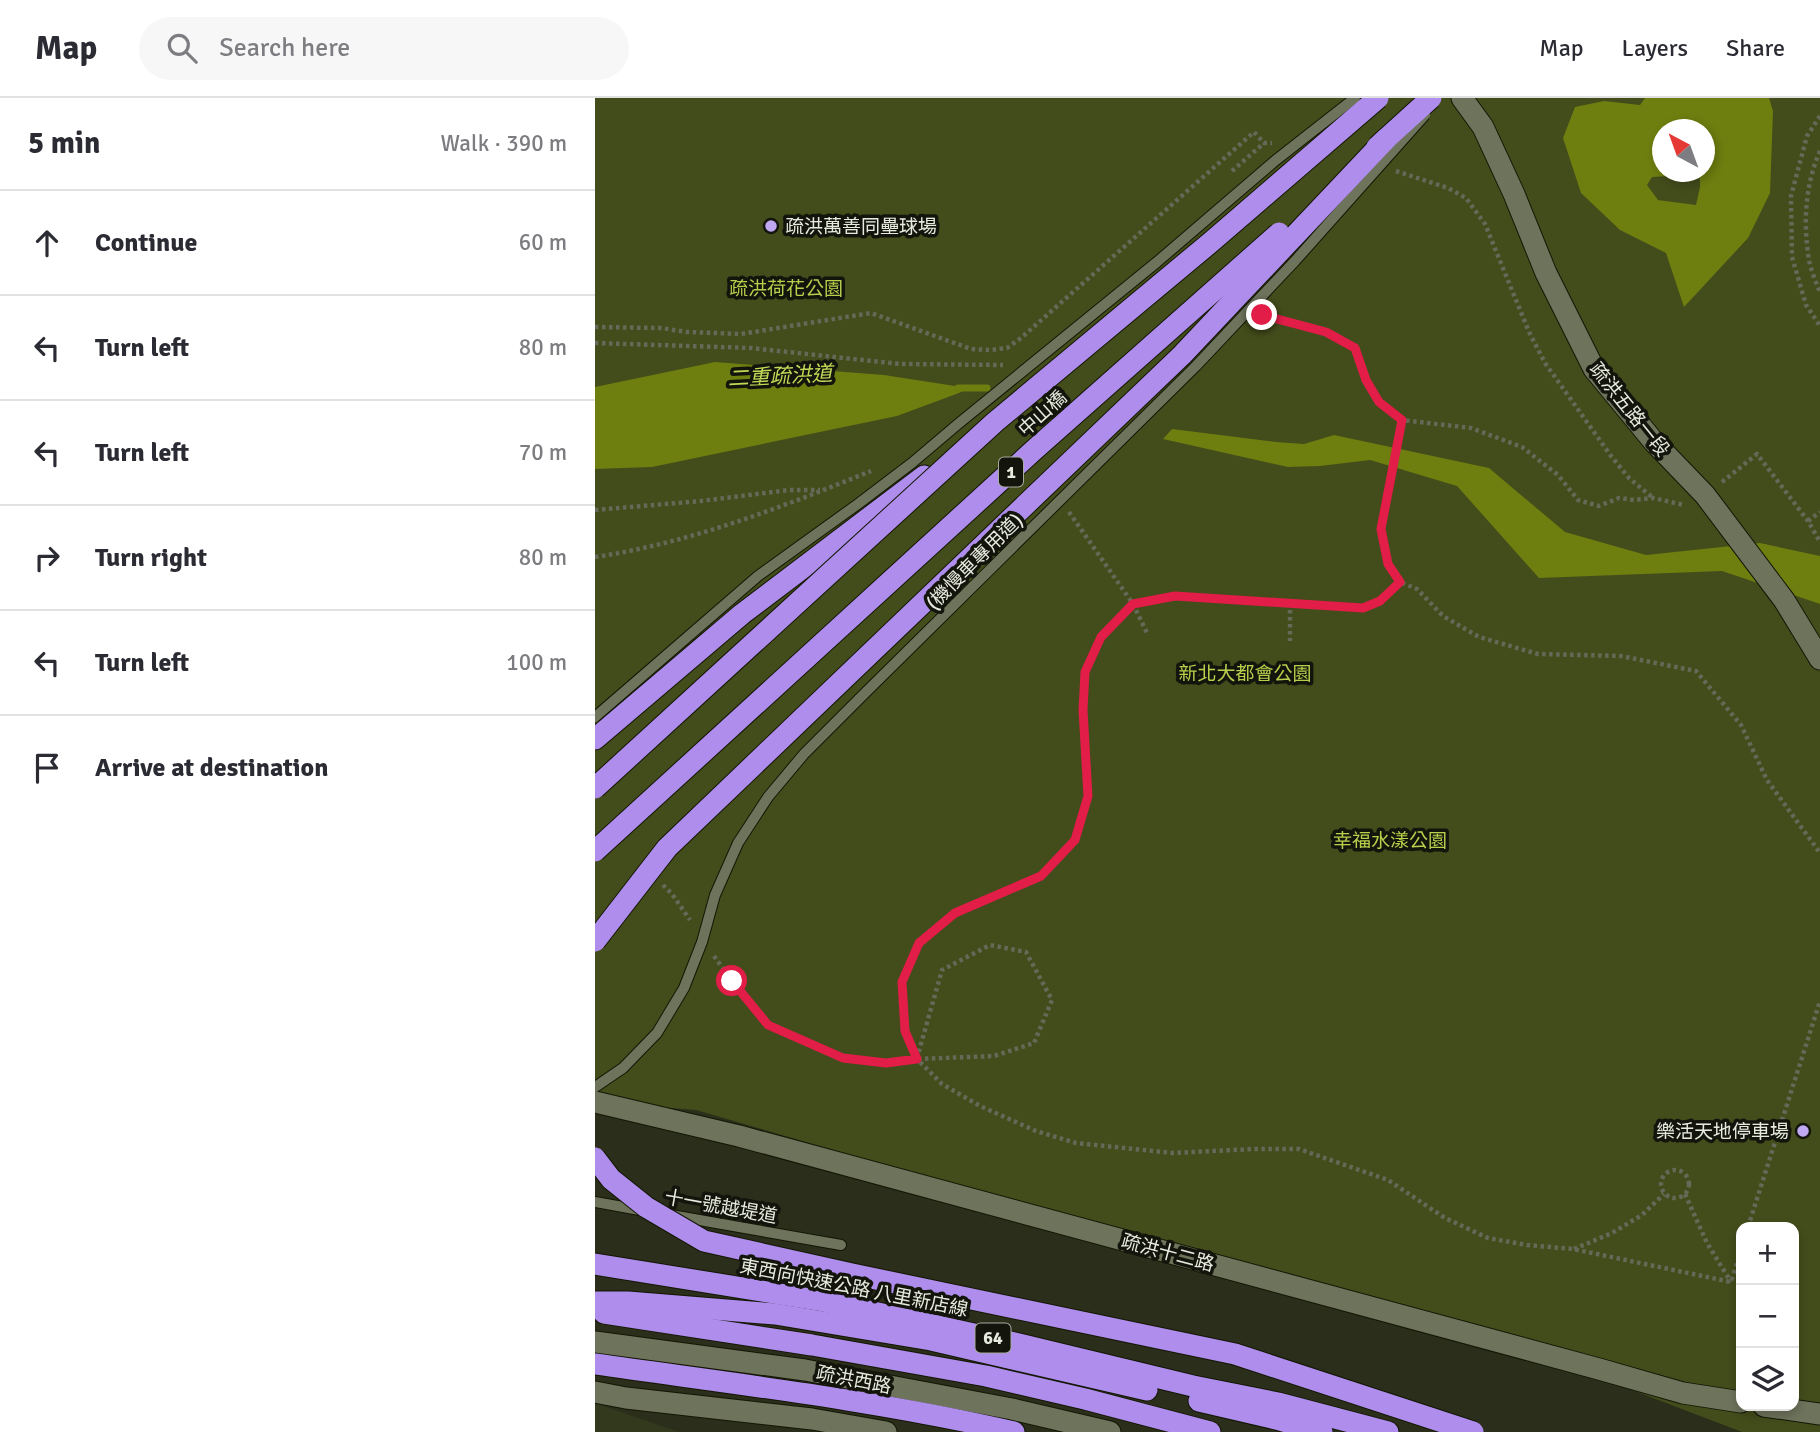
<!DOCTYPE html>
<meta charset="utf-8">
<style>
:root{--surface:#fff;--page:#f7f7f7;--text:#2b2b33;--muted:#7c7c81;--line:#e1e1e2}
body{margin:0;font-family:Signika,"Noto Sans TC",sans-serif;background:var(--page);color:var(--text)}
.controls{position:absolute;right:21px;bottom:21px;display:grid;overflow:hidden;border-radius:14px;box-shadow:0 4px 10px #0003}
.controls button{width:63px;height:63px;display:grid;place-items:center;padding:0;border:0;border-bottom:2px solid var(--line);background:var(--surface);color:var(--text);font:35px sans-serif}
.compass{position:absolute;left:1057px;top:21px;width:63px;height:63px;border-radius:50%;background:var(--surface);box-shadow:0 4px 10px #0003;rotate:319deg}
.stop{position:absolute;width:21px;height:21px;margin:-16px;border:5px solid #e11d48;border-radius:50%;background:#fff}
.stop.end{background:#e11d48;border-color:#fff;box-shadow:0 2px 7px #0008}
.list{margin:0;padding:0;list-style:none}
h2{display:flex;justify-content:space-between;align-items:center;height:91px;margin:0;padding:0 28px;font-size:30px}
h2 small{font-size:23px;font-weight:400;color:var(--muted)}
.list li{display:grid;grid-template-columns:46px 1fr auto;gap:21px;align-items:center;box-sizing:border-box;height:105px;padding:0 28px;border-top:2px solid var(--line)}
.list b{display:block;font-size:26px;white-space:nowrap}
.list em{font-size:23px;font-style:normal;color:var(--muted)}
.icon{flex:none;width:38px;height:38px;fill:none;stroke:currentColor;stroke-width:2;stroke-linecap:round;stroke-linejoin:round}
.map{position:relative;flex:none;width:1225px;height:1334px;overflow:hidden}
header{display:flex;align-items:center;gap:42px;box-sizing:border-box;height:98px;padding:0 35px;background:var(--surface);border-bottom:2px solid var(--line)}
header strong{font-size:33px}
nav{display:flex;gap:38px;margin-inline-start:auto;font-size:24px}
.search{width:490px;height:63px;background:var(--page);display:flex;align-items:center;gap:18px;box-sizing:border-box;padding:0 24px;border-radius:38px;color:var(--muted);font-size:26px}
main{display:flex}
aside{flex:1;background:var(--surface)}
.map>svg:first-child{display:block}
.built{fill:#33391d}
.green{fill:#434c1b;fill-rule:evenodd}
.water{fill:#6e7e0f;fill-rule:evenodd}
.lines{fill:none;stroke-linecap:round;stroke-linejoin:round}
.stream{stroke:#6e7e0f;stroke-width:7}
.lane-casing{stroke:#131604;stroke-width:12}
.street-casing{stroke:#131604;stroke-width:23}
.secondary-casing{stroke:#131604;stroke-width:23}
.highway-casing{stroke:#131604;stroke-width:23}
.path{stroke:#656957;stroke-width:4.5;stroke-dasharray:3.5 3.5;stroke-linecap:butt}
.lane{stroke:#6e735c;stroke-width:10}
.street{stroke:#6e735c;stroke-width:21}
.secondary{stroke:#6e735c;stroke-width:21}
.highway{stroke:#ae8ded;stroke-width:21}
.lane-bridge-casing{stroke:#131604;stroke-width:12;stroke-linecap:butt}
.highway-bridge-casing{stroke:#131604;stroke-width:23;stroke-linecap:butt}
.lane-bridge{stroke:#6e735c;stroke-width:10}
.highway-bridge{stroke:#ae8ded;stroke-width:21}
.route{stroke:#e11d48;stroke-width:9}
.poi-dot{fill:#c0a8f3;stroke:#13150c;stroke-width:2.5}
.labels{text-anchor:middle;stroke-width:7;stroke-linejoin:round;paint-order:stroke}
.shield{fill:#13150c;stroke:#a7ab9f;stroke-width:2}
.shield-label{font-size:18px;font-weight:bold;fill:#e7ebde}
.poi-label{font-size:19px;fill:#e7ebde;stroke:#13150c;text-anchor:start}
.park-label{font-size:19px;fill:#b8cf4c;stroke:#13150c}
.street-label{font-size:19px;fill:#e7ebde;stroke:#13150c}
.water-label{font-size:21px;font-style:italic;fill:#c2d957;stroke:#13150c}
</style>
<header>
<strong>Map</strong>
<div class="search"><svg class="icon" aria-label="search" viewBox="0 0 24 24"><circle cx="10" cy="10" r="6"/><path d="M15 15l6 6"/></svg>Search here</div>
<nav><a>Map</a><a>Layers</a><a>Share</a></nav>
</header>
<main>
<aside>
<h2>5 min<small>Walk · 390 m</small></h2>
<ul class="list">
<li><svg class="icon" aria-label="ahead" viewBox="0 0 24 24"><path d="M12 20V5M6 11l6-6 6 6"/></svg><div><b>Continue</b></div><em>60 m</em></li>
<li><svg class="icon" aria-label="left" viewBox="0 0 24 24"><path d="M17 20v-9H6M10 6l-5 5 5 5"/></svg><div><b>Turn left</b></div><em>80 m</em></li>
<li><svg class="icon" aria-label="left" viewBox="0 0 24 24"><path d="M17 20v-9H6M10 6l-5 5 5 5"/></svg><div><b>Turn left</b></div><em>70 m</em></li>
<li><svg class="icon" aria-label="right" viewBox="0 0 24 24"><path d="M7 20v-9h11M14 6l5 5-5 5"/></svg><div><b>Turn right</b></div><em>80 m</em></li>
<li><svg class="icon" aria-label="left" viewBox="0 0 24 24"><path d="M17 20v-9H6M10 6l-5 5 5 5"/></svg><div><b>Turn left</b></div><em>100 m</em></li>
<li><svg class="icon" aria-label="arrive" viewBox="0 0 24 24"><path d="M6 21V4h12l-3 4 3 4H6"/></svg><div><b>Arrive at destination</b></div></li>
</ul>
</aside>
<div class="map">
<svg width="1225" height="1334" viewBox="0 0 1225 1334">
<rect width="100%" height="100%" fill="#2a2e1a"/>
<polygon class="built" points="0,1305 84,1334 0,1334"/>
<path class="green" d="M0 0H1225V1334H1147L956 1261 101 1012 0 1004ZM1068 32H1110V74H1068ZM1146 1129H1199V1308H1146Z"/>
<g class="water">
<path d="M1050 0H1174L1178 13 1175 95 1153 140 1089 209 1071 155 1025 132 986 95 968 40 980 9 1009 3 1045 7ZM1068 32H1110V74H1105V89L1101 107 1063 102 1052 87 1057 79 1075 78 1073 74H1068Z"/>
<polygon points="120,264 289,277 373,290 364,295 302,318 57,369 0,371 0,289"/>
<polygon points="577,331 681,344 709,346 739,337 894,370 970,434 1051,457 1165,445 1225,458 1225,506 1127,473 944,480 862,388 775,362 725,368 693,369 568,341"/>
</g>
<g class="lines">
<polyline class="stream" points="363,290 392,290"/>
<defs>
<g id="lane">
<polyline points="0,1104 50,1113"/>
<polyline points="76,1117 246,1147"/>
</g>
<g id="street">
<polyline points="0,1004 144,1038 1004,1271 1088,1295 1146,1304"/>
<polyline points="1169,1308 1225,1316"/>
</g>
<g id="secondary">
<polyline points="867,0 888,29 919,96 951,175 999,271 1059,344 1110,397 1189,502 1225,561"/>
<polyline points="0,1244 210,1272 417,1311 515,1334"/>
<polyline points="0,1294 31,1300 217,1321 291,1334"/>
</g>
<g id="highway">
<polyline points="0,641 147,516 329,378"/>
<polyline points="0,1166 228,1203 411,1243 598,1288 683,1305 793,1334"/>
<polyline points="0,1204 33,1204 180,1216 336,1242 552,1292"/>
<polyline points="9,1215 217,1247 391,1278 490,1301 615,1334"/>
<path d="M0 1266C140 1286 281 1302 419 1334"/>
<polyline points="604,1303 681,1321 727,1334"/>
</g>
</defs>
<use href="#lane" class="lane-casing"/>
<use href="#street" class="street-casing"/>
<use href="#secondary" class="secondary-casing"/>
<use href="#highway" class="highway-casing"/>
<g class="path">
<polyline points="1225,18 1212,38 1196,98 1197,159 1211,207 1225,228"/>
<path d="M1225 53C1210 87 1208 125 1214 162 1216 173 1221 184 1225 194"/>
<polyline points="637,73 669,45"/>
<polyline points="801,73 853,90 871,100 890,126 934,234 950,265 1016,358 1034,380 1058,400"/>
<polyline points="670,218 731,234 760,250 771,282 784,304 807,322 876,330 927,349 963,377 983,402 1004,408 1024,400 1039,402 1058,400 1089,407"/>
<polyline points="0,229 66,230 92,234 146,236 276,215 376,251 395,252 412,250 426,240 659,34 669,45 677,45"/>
<polyline points="0,245 156,250 305,266 408,267"/>
<polyline points="1127,384 1162,356 1213,423 1225,444"/>
<polyline points="0,412 106,403 194,392 225,392"/>
<polyline points="474,414 538,506 552,535"/>
<polyline points="1213,423 1225,414"/>
<path d="M0 459C95 445 187 409 276 373"/>
<polyline points="805,484 793,466 786,431 807,322"/>
<polyline points="695,505 695,543"/>
<polyline points="68,787 77,796 95,822"/>
<polyline points="119,858 137,883 173,927 248,960 291,965 322,961 399,958 439,945 457,902 431,854 395,847 347,872 322,960"/>
<circle cx="1080" cy="1086" r="14"/>
<polyline points="1090,1096 1112,1145 1136,1184"/>
<polyline points="1153,1129 1225,903"/>
<polyline points="979,1151 1017,1135 1047,1117 1069,1096"/>
<polyline points="1146,1152 1136,1184 978,1151 932,1147 893,1140 850,1120 793,1082 704,1051 658,1051 578,1055 481,1045 441,1033 385,1008 347,986 322,961 310,933 307,884 324,845 360,815 446,778 480,742 493,698 488,612 490,574 506,539 538,506 580,498 768,511 784,503 805,484 822,491 848,518 884,539 943,556 1026,558 1101,573 1146,627 1172,682 1225,755"/>
</g>
<use href="#lane" class="lane"/>
<use href="#street" class="street"/>
<use href="#secondary" class="secondary"/>
<use href="#highway" class="highway"/>
<defs>
<g id="lane-bridge">
<polyline points="0,619 163,478 263,406 317,365 363,326 562,164 681,62 760,0"/>
<polyline points="0,989 28,970 62,935 89,890 107,844 120,797 143,745 173,699 209,656 270,595 601,268 700,163 830,17"/>
</g>
<g id="highway-bridge">
<polyline points="782,49 836,0"/>
<polyline points="0,690 400,324 616,144 783,0"/>
<polyline points="0,753 439,352 684,135"/>
<polyline points="0,843 72,750 587,257 792,40"/>
<polyline points="0,1060 16,1081 51,1109 109,1143 257,1176 640,1256 878,1334"/>
</g>
</defs>
<use href="#lane-bridge" class="lane-bridge-casing"/>
<use href="#highway-bridge" class="highway-bridge-casing"/>
<use href="#lane-bridge" class="lane-bridge"/>
<use href="#highway-bridge" class="highway-bridge"/>
</g>
<g class="lines">
<polyline class="route" points="137,883 173,927 248,960 291,965 322,961 310,933 307,884 324,845 360,815 446,778 480,742 493,698 488,612 490,574 506,539 538,506 580,498 768,510 785,503 805,484 793,466 786,431 807,322 784,304 771,282 760,250 731,234 667,217"/>
</g>
<g class="poi-dot">
<circle cx="176" cy="128" r="7"/>
<circle cx="1208" cy="1033" r="7"/>
</g>
<g class="labels">
<g class="shield">
<rect x="404" y="359.5" width="24" height="29" rx="5"/>
<rect x="380.5" y="1225.5" width="35" height="29" rx="5"/>
</g>
<g class="shield-label">
<text x="416" y="380">1</text>
<text x="398" y="1246">64</text>
</g>
<g class="poi-label">
<text x="190" y="135">疏洪萬善同壘球場</text>
<text x="1194" y="1040" text-anchor="end">樂活天地停車場</text>
</g>
<g class="park-label">
<text x="191" y="197">疏洪荷花公園</text>
<text x="650" y="582">新北大都會公園</text>
<text x="795" y="749">幸福水漾公園</text>
</g>
<g class="street-label">
<text transform="translate(1035 311) rotate(51)" y="7">疏洪五路一段</text>
<text transform="translate(447 315) rotate(-42)" y="7">中山橋</text>
<text transform="translate(379 463) rotate(-45)" y="7">(機慢車專用道)</text>
<text transform="translate(126 1108) rotate(10)" y="7">十一號越堤道</text>
<text transform="translate(573 1154) rotate(15)" y="7">疏洪十二路</text>
<text transform="translate(259 1189) rotate(11)" y="7">東西向快速公路 八里新店線</text>
<text transform="translate(259 1281) rotate(11)" y="7">疏洪西路</text>
</g>
<g class="water-label">
<text transform="translate(185 278) rotate(-3)" y="7">二重疏洪道</text>
</g>
</g>
</svg>
<div class="controls">
<button>+</button>
<button>−</button>
<button><svg class="icon" aria-label="layers" viewBox="0 0 24 24"><path d="M12 4l9 5-9 5-9-5zM3 14l9 5 9-5"/></svg></button>
</div>
<svg class="compass" viewBox="-18 -18 36 36"><path d="M0-13l5 13h-10z" fill="#e53935"/><path d="M0 13l5-13h-10z" fill="#7c7c81"/></svg>
<div class="stop" style="left:137px;top:883px"></div>
<div class="stop end" style="left:667px;top:217px"></div>
</div>
</main>
